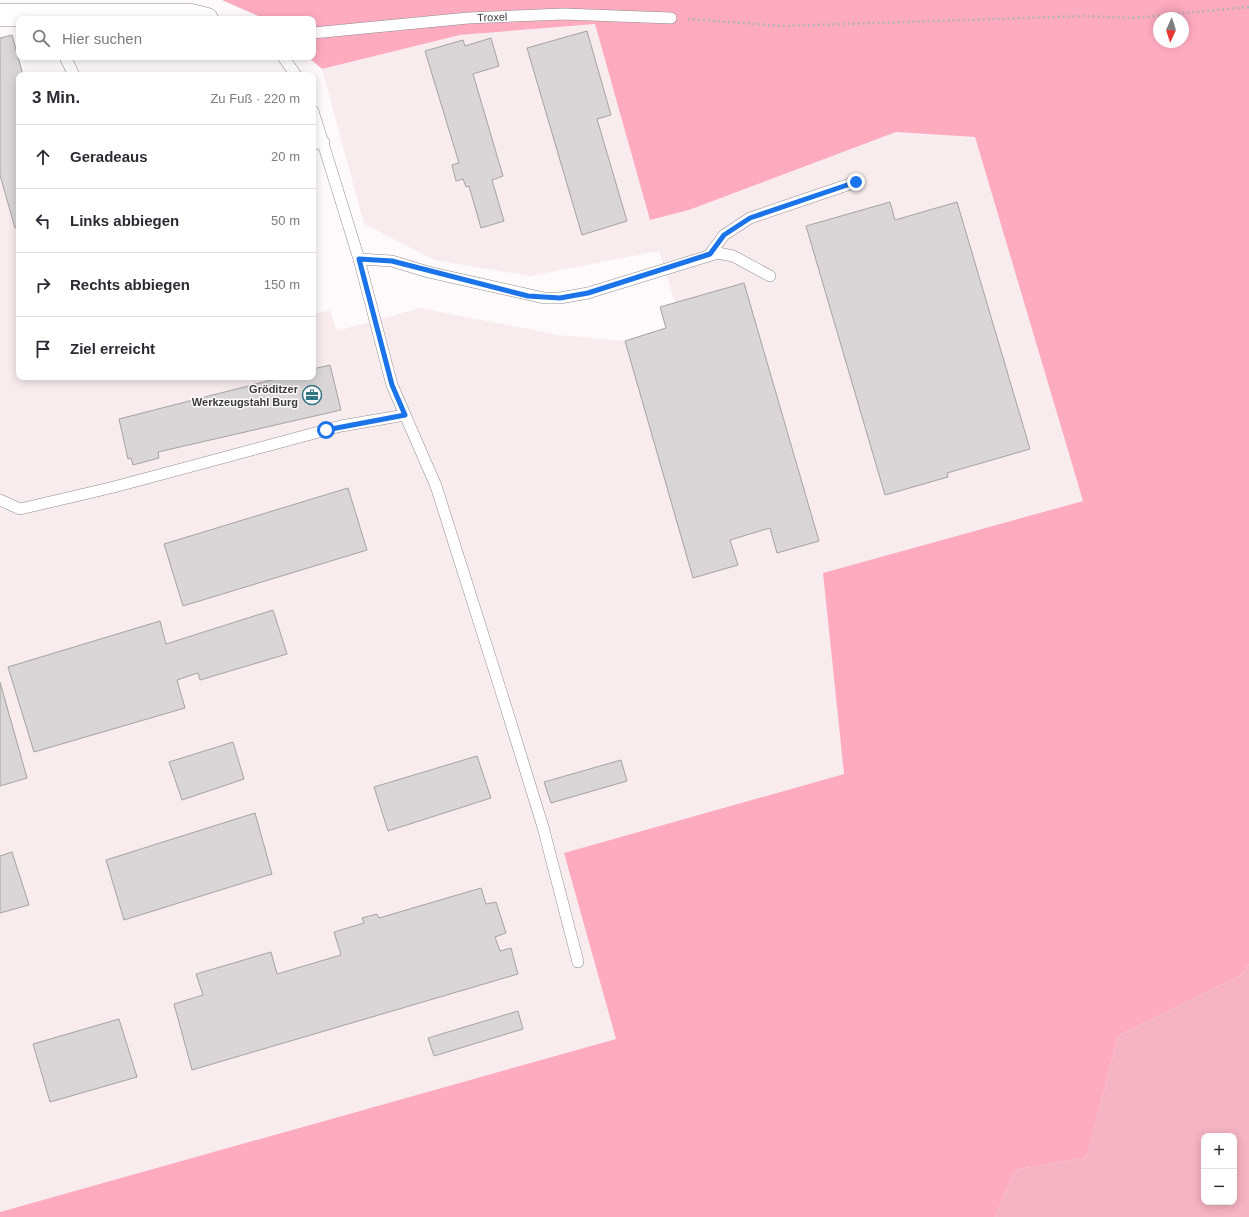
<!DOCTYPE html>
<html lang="de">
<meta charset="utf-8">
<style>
:root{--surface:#fff;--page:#f2f2f3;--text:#2b2b33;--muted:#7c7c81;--line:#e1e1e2}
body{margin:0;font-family:Helvetica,sans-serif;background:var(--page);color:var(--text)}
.controls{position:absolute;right:12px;bottom:12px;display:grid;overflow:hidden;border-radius:8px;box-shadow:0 2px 10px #0003}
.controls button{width:36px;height:36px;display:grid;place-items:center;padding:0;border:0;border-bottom:1px solid var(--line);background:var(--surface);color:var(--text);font:20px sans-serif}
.compass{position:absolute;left:1153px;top:12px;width:36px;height:36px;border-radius:50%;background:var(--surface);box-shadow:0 2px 10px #0003;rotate:184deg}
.stop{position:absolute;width:12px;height:12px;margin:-9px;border:3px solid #1a73e8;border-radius:50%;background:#fff}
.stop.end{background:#1a73e8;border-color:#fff;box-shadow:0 1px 4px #0008}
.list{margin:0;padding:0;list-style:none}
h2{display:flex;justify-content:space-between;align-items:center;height:52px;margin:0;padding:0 16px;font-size:17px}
h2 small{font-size:13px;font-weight:400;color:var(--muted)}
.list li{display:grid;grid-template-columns:26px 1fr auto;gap:12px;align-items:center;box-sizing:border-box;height:64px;padding:0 16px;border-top:1px solid var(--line)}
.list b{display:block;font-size:15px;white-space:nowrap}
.list em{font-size:13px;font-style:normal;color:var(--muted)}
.icon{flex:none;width:22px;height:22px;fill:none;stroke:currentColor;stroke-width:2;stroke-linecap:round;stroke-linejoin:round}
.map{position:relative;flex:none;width:1249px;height:1217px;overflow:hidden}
.search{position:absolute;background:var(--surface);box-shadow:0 2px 10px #0003;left:16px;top:16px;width:300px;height:44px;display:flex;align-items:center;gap:10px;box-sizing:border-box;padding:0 14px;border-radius:8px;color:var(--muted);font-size:15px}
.panel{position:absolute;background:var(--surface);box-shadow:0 2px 10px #0003;left:16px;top:72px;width:300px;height:308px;border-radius:8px}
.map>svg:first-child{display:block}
.built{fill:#f9ecef}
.green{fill:#f5b3c3;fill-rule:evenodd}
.forest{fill:#feabc0;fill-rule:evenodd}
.building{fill:#dad6d7;stroke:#a5a2a2}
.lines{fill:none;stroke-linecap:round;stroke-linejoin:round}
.lane-casing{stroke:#908c8d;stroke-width:12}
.street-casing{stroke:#908c8d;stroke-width:23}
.path{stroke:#b5b2b3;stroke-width:2.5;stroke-dasharray:2 3;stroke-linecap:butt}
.lane{stroke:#fff;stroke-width:11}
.street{stroke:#fff;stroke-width:22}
.route{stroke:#1a73e8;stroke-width:5}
.labels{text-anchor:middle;stroke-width:3;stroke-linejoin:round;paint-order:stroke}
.street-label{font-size:11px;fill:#3d3c3c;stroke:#fefafb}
.poi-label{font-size:11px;font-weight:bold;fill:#3d3c3c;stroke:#fefafb;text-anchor:end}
</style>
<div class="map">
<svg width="1249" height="1217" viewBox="0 0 1249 1217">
<rect width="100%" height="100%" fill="#fefafb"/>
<polygon class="built" points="595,24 650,220 689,210 896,132 975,137 1083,501 824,573 844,774 564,853 616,1039 0,1212 0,38 12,35 23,75 19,75 19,377 313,377 313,314 330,310 337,331 420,308 559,335 625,341 666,328 660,307 675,303 659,251 530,276 434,260 364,224 322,69 460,35"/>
<path class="green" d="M1249 964V1217H995L1015 1170 1087 1157 1118 1036 1241 975ZM1204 1136H1234V1202H1204Z"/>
<path class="forest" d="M222 0H1249V964L1241 975 1118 1036 1087 1157 1015 1170 995 1217H0V1212L616 1039 564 853 844 774 823 573 1083 501 975 137 896 132 689 210 650 220 595 24 460 35 322 69 308 57H313V19H265ZM1159 18H1183V42H1159Z"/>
<g class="building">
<polygon points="587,31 611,115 597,119 627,221 582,235 527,48"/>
<polygon points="12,35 23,75 19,75 19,227 15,228 0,175 0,38"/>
<polygon points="491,38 499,66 473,74 503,176 492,180 504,221 481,228 469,186 466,187 463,179 456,181 452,165 459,163 425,51 463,40 465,46"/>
<polygon points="890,202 895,220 957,202 1030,449 947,473 948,477 885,495 806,226"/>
<polygon points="744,283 819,541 777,553 770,528 730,540 738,565 693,578 625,341 666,328 660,307"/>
<polygon points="330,365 341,410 158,452 159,458 133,465 131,458 128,459 119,419 283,377 313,377 313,369"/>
<polygon points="348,488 367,550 183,606 164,544"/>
<polygon points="273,610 287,654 200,680 198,673 177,680 185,708 34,752 8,667 160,621 166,644"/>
<polygon points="0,682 27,778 0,786"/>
<polygon points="233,742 244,779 182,800 169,762"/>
<polygon points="477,756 491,798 388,831 374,787"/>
<polygon points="621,760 627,781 551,803 544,782"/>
<polygon points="255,813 272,874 124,920 106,860"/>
<polygon points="12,852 29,905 0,913 0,856"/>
<polygon points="481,888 486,904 496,902 506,933 495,937 500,951 511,948 518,974 192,1070 174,1004 203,995 196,974 271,952 277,974 341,955 334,932 364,923 362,918 377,914 379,918"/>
<polygon points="518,1011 523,1029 434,1056 428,1038"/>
<polygon points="119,1019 137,1077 50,1102 33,1044"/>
</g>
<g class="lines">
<defs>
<g id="lane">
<path id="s1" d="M313 33 468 18 563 14 671 18"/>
<polyline points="65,57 74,75"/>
<polyline points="283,57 296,75"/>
<polyline points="313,111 359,259 392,385 436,486 505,704 543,827 578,962"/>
<polyline points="313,144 324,142"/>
<polyline points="710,254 724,235 750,218 856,182"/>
<polyline points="359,259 392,261 428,272 544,298 560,298 588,293 718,253 733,256 770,276"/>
<polyline points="0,500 20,509 114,487 341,426 405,415"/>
</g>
<polyline id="street" points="0,15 191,15 207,19"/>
</defs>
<use href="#lane" class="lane-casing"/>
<use href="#street" class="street-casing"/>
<polyline class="path" points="688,19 784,26 1084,16 1133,18 1249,7"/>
<use href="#lane" class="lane"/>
<use href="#street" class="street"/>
</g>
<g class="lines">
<polyline class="route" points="326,430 405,415 392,385 359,259 392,261 528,296 560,298 588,293 710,254 724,235 750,218 856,182"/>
</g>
<defs>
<symbol id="office-ring" viewBox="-11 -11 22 22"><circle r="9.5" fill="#fefafb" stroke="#317684" stroke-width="1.5"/><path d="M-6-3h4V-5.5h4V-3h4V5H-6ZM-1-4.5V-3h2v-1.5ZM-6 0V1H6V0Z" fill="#317684"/></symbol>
</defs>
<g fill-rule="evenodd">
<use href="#office-ring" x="301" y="384" width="22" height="22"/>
</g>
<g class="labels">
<g class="street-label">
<text dy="4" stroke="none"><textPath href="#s1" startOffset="180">Troxel</textPath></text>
</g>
<g class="poi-label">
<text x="298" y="393">Gröditzer<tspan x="298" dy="13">Werkzeugstahl Burg</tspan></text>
</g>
</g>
</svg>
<div class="controls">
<button>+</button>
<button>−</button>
</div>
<svg class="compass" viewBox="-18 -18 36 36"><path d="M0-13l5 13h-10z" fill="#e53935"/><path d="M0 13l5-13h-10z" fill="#7c7c81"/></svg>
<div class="stop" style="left:326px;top:430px"></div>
<div class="stop end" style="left:856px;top:182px"></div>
<div class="search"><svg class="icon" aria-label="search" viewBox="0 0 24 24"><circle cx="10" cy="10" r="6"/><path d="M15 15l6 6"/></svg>Hier suchen</div>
<section class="panel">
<h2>3 Min.<small>Zu Fuß · 220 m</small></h2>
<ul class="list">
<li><svg class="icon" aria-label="ahead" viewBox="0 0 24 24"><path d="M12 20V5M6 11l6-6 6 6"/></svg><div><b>Geradeaus</b></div><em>20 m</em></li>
<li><svg class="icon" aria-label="left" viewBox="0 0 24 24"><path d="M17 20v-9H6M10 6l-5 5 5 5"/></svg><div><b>Links abbiegen</b></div><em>50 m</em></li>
<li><svg class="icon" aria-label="right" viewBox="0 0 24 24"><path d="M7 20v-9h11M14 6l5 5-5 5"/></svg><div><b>Rechts abbiegen</b></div><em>150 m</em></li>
<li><svg class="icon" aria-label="arrive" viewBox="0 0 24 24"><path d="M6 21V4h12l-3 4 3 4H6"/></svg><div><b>Ziel erreicht</b></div></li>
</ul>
</section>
</div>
